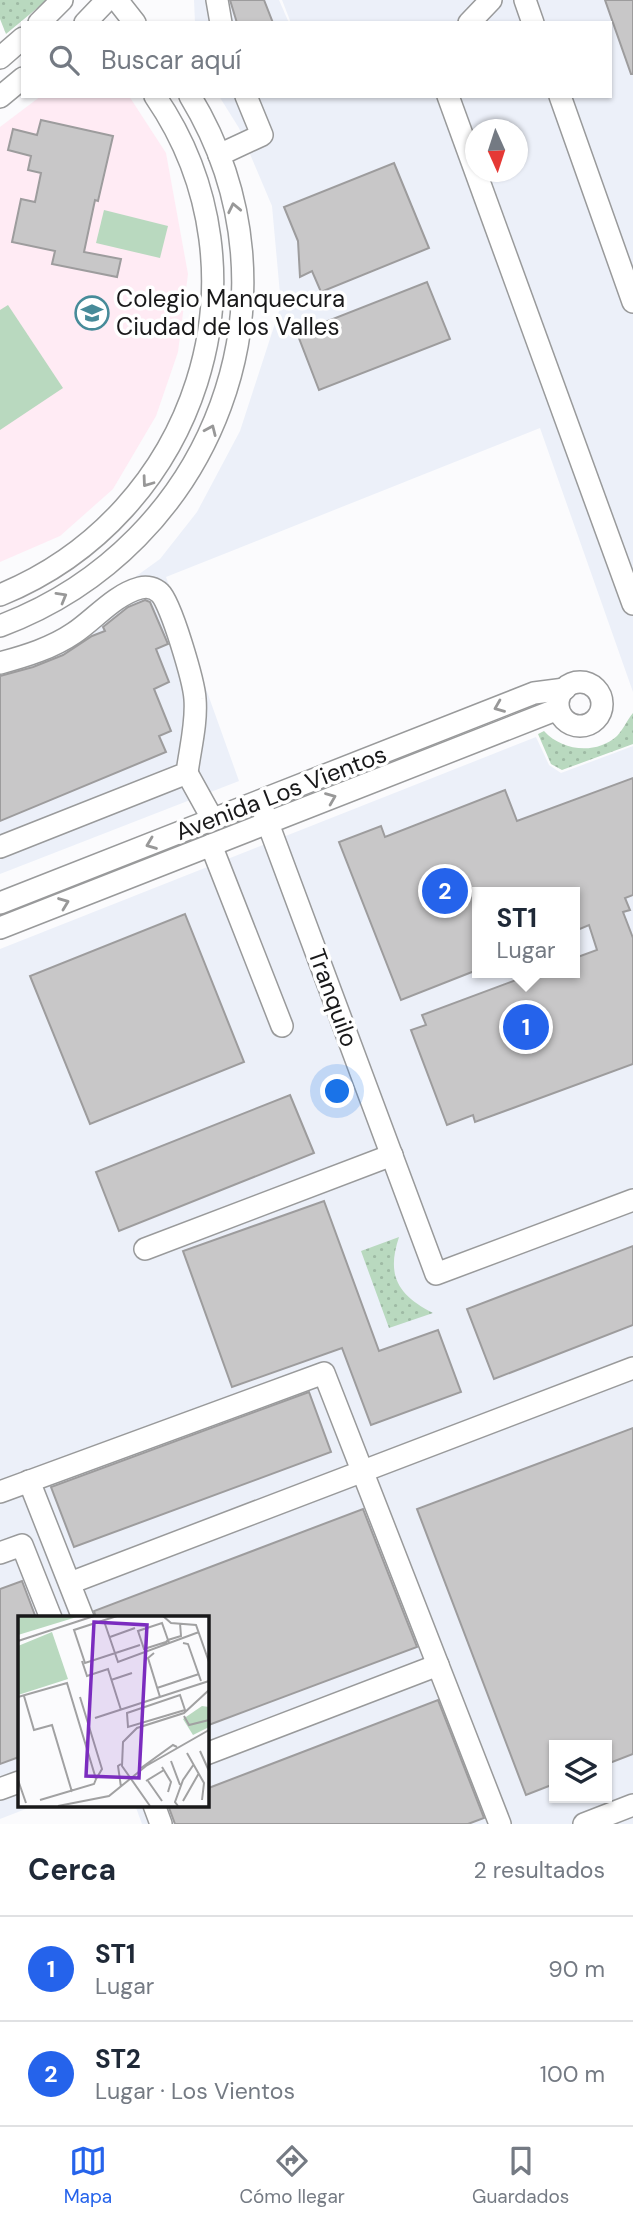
<!DOCTYPE html>
<html lang="es">
<meta charset="utf-8">
<style>
:root{--surface:#fff;--page:#f2f2f3;--text:#1f2937;--muted:#747a83;--line:#e0e1e3;--accent:#2563eb}
body{margin:0;font-family:"DM Sans",sans-serif;background:var(--page);color:var(--text)}
.controls{position:absolute;right:21px;bottom:21px;display:grid;overflow:hidden;border-radius:0px;box-shadow:0 2px 5px #0004}
.controls button{width:63px;height:63px;display:grid;place-items:center;padding:0;border:0;border-bottom:2px solid var(--line);background:var(--surface);color:var(--text);font:35px sans-serif}
.compass{position:absolute;left:465px;top:119px;width:63px;height:63px;border-radius:50%;background:var(--surface);box-shadow:0 2px 5px #0004;rotate:177deg}
.you{position:absolute;left:338px;top:1092px;width:24px;height:24px;margin:-18px;border:5px solid #fff;border-radius:50%;background:#1a73e8;box-shadow:0 0 0 10px #1a73e833}
.badge{display:grid;place-items:center;width:46px;height:46px;border-radius:50%;background:var(--accent);color:#fff;font-size:23px;font-weight:700}
.pin{position:absolute;translate:-50% -50%;border:4px solid #fff;box-shadow:0 2px 7px #0006}
.popup{position:absolute;left:472px;top:887px;width:108px;height:91px;box-sizing:border-box;display:grid;place-content:center;border-radius:0px;background:var(--surface);filter:drop-shadow(0 2px 5px #0005);font-size:23px;white-space:nowrap;color:var(--muted)}
.popup b{font-size:26px;color:var(--text)}
.popup::after{content:'';position:absolute;left:50%;top:100%;margin-left:-14px;border:14px solid transparent;border-top-color:var(--surface)}
.list{margin:0;padding:0;list-style:none}
h2{display:flex;justify-content:space-between;align-items:center;height:91px;margin:0;padding:0 28px;font-size:30px}
h2 small{font-size:23px;font-weight:400;color:var(--muted)}
.list li{display:grid;grid-template-columns:46px 1fr auto;gap:21px;align-items:center;box-sizing:border-box;height:105px;padding:0 28px;border-top:2px solid var(--line)}
.list b{display:block;font-size:26px;white-space:nowrap}
.list p{margin:0;font-size:23px;white-space:nowrap;color:var(--muted)}
.list em{font-size:23px;font-style:normal;color:var(--muted)}
.icon{flex:none;width:38px;height:38px;fill:none;stroke:currentColor;stroke-width:2;stroke-linecap:round;stroke-linejoin:round}
.map{position:relative;flex:none;width:633px;height:1824px;overflow:hidden}
.search{position:absolute;background:var(--surface);box-shadow:0 2px 5px #0004;left:21px;right:21px;top:21px;height:77px;display:flex;align-items:center;gap:18px;box-sizing:border-box;padding:0 24px;border-radius:0px;color:var(--muted);font-size:26px}
.sheet{height:301px;background:var(--surface)}
nav{display:flex;justify-content:space-around;align-items:center;box-sizing:border-box;height:98px;border-top:2px solid var(--line);background:var(--surface);font-size:19px;color:var(--muted)}
nav a{display:grid;justify-items:center;gap:4px}
nav .on{color:var(--accent)}
.map>svg:first-child{display:block}
.built{fill:#ecf0f9;fill-rule:evenodd}
.education{fill:#ffebf4}
.green{fill:url(#green-dots)}
.pitch{fill:#b9d9bf}
.building{fill:#c8c7c8;stroke:#9d9c9d;stroke-width:2}
.lines{fill:none;stroke-linecap:round;stroke-linejoin:round}
.minor-casing{stroke:#999a9b;stroke-width:24}
.minor{stroke:#fff;stroke-width:21}
.oneway{stroke:#989898}
.labels{text-anchor:middle;stroke-width:7;stroke-linejoin:round;paint-order:stroke}
.poi-label{font-size:24px;fill:#19191a;stroke:#fff;text-anchor:start}
.street-label{font-size:24px;fill:#19191a;stroke:#fff}
.inset-road{fill:none;stroke:#a1a1a2;stroke-width:2}
.view{fill:#7b2cbf;fill-opacity:0.15;stroke:#7b2cbf;stroke-width:3.5}
.inset-edge{fill:none;stroke:#19191a;stroke-width:3.5}
</style>
<div class="map">
<svg width="633" height="1824" viewBox="0 0 633 1824">
<defs>
<pattern id="green-dots" width="8" height="8" patternUnits="userSpaceOnUse" patternTransform="scale(1.75)"><rect width="8" height="8" fill="#b9d9bf"/><path d="M2 2h.1M6 6h.1" fill="none" stroke="#9ebaa4" stroke-width="1.8" stroke-linecap="round"/></pattern>
</defs>
<rect width="100%" height="100%" fill="#fbfbfd"/>
<g class="built">
<polygon points="194,0 279,0 289,23 195,23"/>
<path d="M282 0H633V692L540 428 166 577 239 781 0 874V654L36 641 77 619 160 559 197 512 240 431 281 305 272 206 239 128 219 96H610V23H291ZM476 130H518V172H476Z"/>
<path d="M536 737 549 765 561 773 633 746V1824H142L135 1805H206V1618H19V1805H36L0 1819V949ZM477 892H575V973H477ZM554 1745H607V1798H554Z"/>
</g>
<polygon class="education" points="41,96 129,96 166,153 188,274 178,352 156,416 113,489 60,536 0,562 0,127"/>
<g class="green">
<polygon points="0,0 47,0 6,34 0,19"/>
<path d="M633 713V744L562 770 551 764 538 734 544 731C562 751 596 755 617 736 623 730 627 720 633 713Z"/>
<path d="M399 1237C386 1276 398 1295 433 1313L389 1328 361 1251Z"/>
</g>
<g class="pitch">
<polygon points="104,210 168,226 160,258 96,243"/>
<polygon points="8,305 63,388 0,430 0,310"/>
</g>
<g class="building">
<polygon points="230,0 264,0 273,23 237,23"/>
<polygon points="605,0 633,0 633,74 631,74"/>
<polygon points="41,120 113,136 98,201 95,200 84,252 121,259 117,277 52,264 55,251 12,242 21,199 35,202 41,173 28,170 31,156 8,150 13,129 37,135"/>
<polygon points="394,163 429,248 321,292 312,271 300,277 298,241 284,207"/>
<polygon points="427,282 450,339 319,390 297,333"/>
<polygon points="145,600 150,602 168,644 156,649 169,682 154,689 171,731 159,736 166,752 0,821 0,676 33,667 63,655 92,636 105,631 103,627 128,607"/>
<polygon points="633,778 633,895 625,898 630,910 623,912 633,938 633,1064 475,1122 473,1115 447,1125 411,1030 426,1025 422,1015 535,973 575,973 575,958 597,950 589,925 575,931 575,892 477,892 477,970 401,1000 339,842 381,826 385,837 505,790 517,821"/>
<polygon points="185,914 244,1062 90,1124 30,976"/>
<polygon points="290,1095 314,1153 119,1231 96,1172"/>
<polygon points="324,1201 379,1351 438,1330 461,1392 371,1425 342,1348 232,1387 183,1251"/>
<polygon points="633,1246 633,1325 494,1379 467,1309"/>
<polygon points="309,1392 331,1452 74,1547 51,1487"/>
<polygon points="633,1428 633,1754 607,1764 607,1745 554,1745 554,1784 526,1795 417,1509"/>
<polygon points="363,1509 417,1647 206,1726 206,1618 96,1618 94,1611"/>
<polygon points="22,1581 36,1618 19,1618 19,1757 0,1764 0,1589"/>
<polygon points="438,1700 484,1818 468,1824 175,1824 168,1805 206,1805 206,1789"/>
</g>
<g class="lines">
<defs>
<g id="minor">
<polyline points="117,0 135,23"/>
<polyline points="217,0 221,23"/>
<polyline points="525,0 533,23"/>
<polyline points="39,23 62,0"/>
<polyline points="85,23 107,0"/>
<polyline points="469,23 491,0"/>
<polyline points="0,58 23,38"/>
<polyline points="448,96 633,604"/>
<polyline points="560,96 633,302"/>
<polyline points="0,97 23,78"/>
<polyline points="219,155 262,135 246,96"/>
<path d="M0 595C196 515 277 274 155 96"/>
<path d="M0 626C214 546 311 295 190 96"/>
<path d="M0 663C26 656 52 648 74 633 95 619 114 595 140 588 147 586 155 588 160 593 171 603 194 682 195 699 197 723 190 749 187 773L0 847"/>
<circle cx="580" cy="704" r="22"/>
<polyline points="187,773 213,820"/>
<polyline points="260,802 436,1274 633,1200"/>
<polyline points="211,845 282,1026"/>
<polyline points="0,903 534,693 565,689"/>
<polyline points="0,928 558,709"/>
<polyline points="145,1249 392,1155"/>
<polyline points="29,1481 83,1618"/>
<polyline points="0,1492 324,1373 500,1824"/>
<polyline points="0,1553 22,1545 51,1618"/>
<polyline points="70,1583 633,1368"/>
<polyline points="206,1754 438,1665"/>
<polyline points="0,1789 19,1782"/>
<polyline points="154,1805 161,1824"/>
<polyline points="584,1824 633,1805"/>
</g>
</defs>
<use href="#minor" class="minor-casing"/>
<use href="#minor" class="minor"/>
</g>
<defs><path id="oneway-chevron" d="M-2-3.5L2.5 0L-2 3.5" fill="none" stroke-width="1.6" stroke-linecap="round" stroke-linejoin="round" transform="scale(1.75)"/></defs>
<g class="oneway">
<use href="#oneway-chevron" transform="translate(234 208) rotate(-102)"/>
<use href="#oneway-chevron" transform="translate(211 430) rotate(-66)"/>
<use href="#oneway-chevron" transform="translate(147 482) rotate(126)"/>
<use href="#oneway-chevron" transform="translate(62 597) rotate(-30)"/>
<use href="#oneway-chevron" transform="translate(499 707) rotate(158)"/>
<use href="#oneway-chevron" transform="translate(331 798) rotate(-22)"/>
<use href="#oneway-chevron" transform="translate(151 844) rotate(159)"/>
<use href="#oneway-chevron" transform="translate(64 903) rotate(-21)"/>
</g>
<defs>
<symbol id="school-ring" viewBox="-11 -11 22 22"><circle r="9.5" fill="#fff" stroke="#478b99" stroke-width="1.5"/><path d="M0-5L7-2L0 1L-7-2ZM-4 1L0 2.5L4 1V4Q0 6-4 4Z" fill="#478b99"/></symbol>
</defs>
<g fill-rule="evenodd">
<use href="#school-ring" x="73" y="294" width="38" height="38"/>
</g>
<g class="labels">
<g class="poi-label">
<text x="116" y="307">Colegio Manquecura<tspan x="116" dy="28">Ciudad de los Valles</tspan></text>
</g>
<g class="street-label">
<text transform="translate(281 793) rotate(-21)" y="8">Avenida Los Vientos</text>
<text transform="translate(333 998) rotate(70)" y="8">Tranquilo</text>
</g>
</g>
<g transform="translate(18 1616)">
<rect width="191" height="191" fill="#fbfbfd"/>
<path d="M0 0H62L0 19ZM34 16 50 63 0 79V30Z" fill="#b9d9bf"/>
<path d="M184 90 191 91V111L175 119 165 103Z" fill="#b9d9bf"/>
<path class="inset-road" d="M99 0 56 14 67 47 122 29M145 0 153 7 178 9 191 46M86 5 100 46 181 16M92 21 117 12M0 25 76 0M151 27 150 24 144 7 120 15 126 33 148 26 150 24 163 20 162 7M165 27 170 28 183 65M136 37 130 42 142 81M64 45 69 60 90 53 103 94M93 64 114 57M139 72 181 58M162 79 167 94 110 111 109 97ZM6 80 16 114 34 109 54 176M0 81 49 67 78 163 76 168 22 184M62 81 84 153 78 163M166 100 171 109 191 104M77 102 191 65M182 135 191 155M169 137 186 167 184 184M153 145 162 169M144 151 153 166 150 176M123 152 155 129 159 131M0 164 8 187M128 165 146 154M130 165 144 185M103 171 100 150 103 148M165 185 181 157M40 190 91 180 128 150 191 114M132 190 104 150 105 126 119 112 166 97 191 74M160 190 157 186 165 164 176 148"/>
<path class="view" d="M76 6 129 9 121 162 68 160Z"/>
<rect width="191" height="191" class="inset-edge"/>
</g>
</svg>
<div class="controls">
<button><svg class="icon" aria-label="layers" viewBox="0 0 24 24"><path d="M12 4l9 5-9 5-9-5zM3 14l9 5 9-5"/></svg></button>
</div>
<svg class="compass" viewBox="-18 -18 36 36"><path d="M0-13l5 13h-10z" fill="#e53935"/><path d="M0 13l5-13h-10z" fill="#747a83"/></svg>
<div class="you"></div>
<div class="pin badge" style="left:526px;top:1027px">1</div>
<div class="popup"><b>ST1</b>Lugar</div>
<div class="pin badge" style="left:445px;top:891px">2</div>
<div class="search"><svg class="icon" aria-label="search" viewBox="0 0 24 24"><circle cx="10" cy="10" r="6"/><path d="M15 15l6 6"/></svg>Buscar aquí</div>
</div>
<section class="sheet">
<h2>Cerca<small>2 resultados</small></h2>
<ul class="list">
<li><span class="badge">1</span><div><b>ST1</b><p>Lugar</p></div><em>90 m</em></li>
<li><span class="badge">2</span><div><b>ST2</b><p>Lugar · Los Vientos</p></div><em>100 m</em></li>
</ul>
</section>
<nav>
<a class="on"><svg class="icon" aria-label="map" viewBox="0 0 24 24"><path d="M3 6l6-2 6 2 6-2v14l-6 2-6-2-6 2zM9 4v14M15 6v14"/></svg>Mapa</a>
<a><svg class="icon" aria-label="directions" viewBox="0 0 24 24"><path d="M12 3l9 9-9 9-9-9zM9 14v-3h6M13 9l2 2-2 2"/></svg>Cómo llegar</a>
<a><svg class="icon" aria-label="saved" viewBox="0 0 24 24"><path d="M7 4h10v16l-5-4-5 4z"/></svg>Guardados</a>
</nav>
